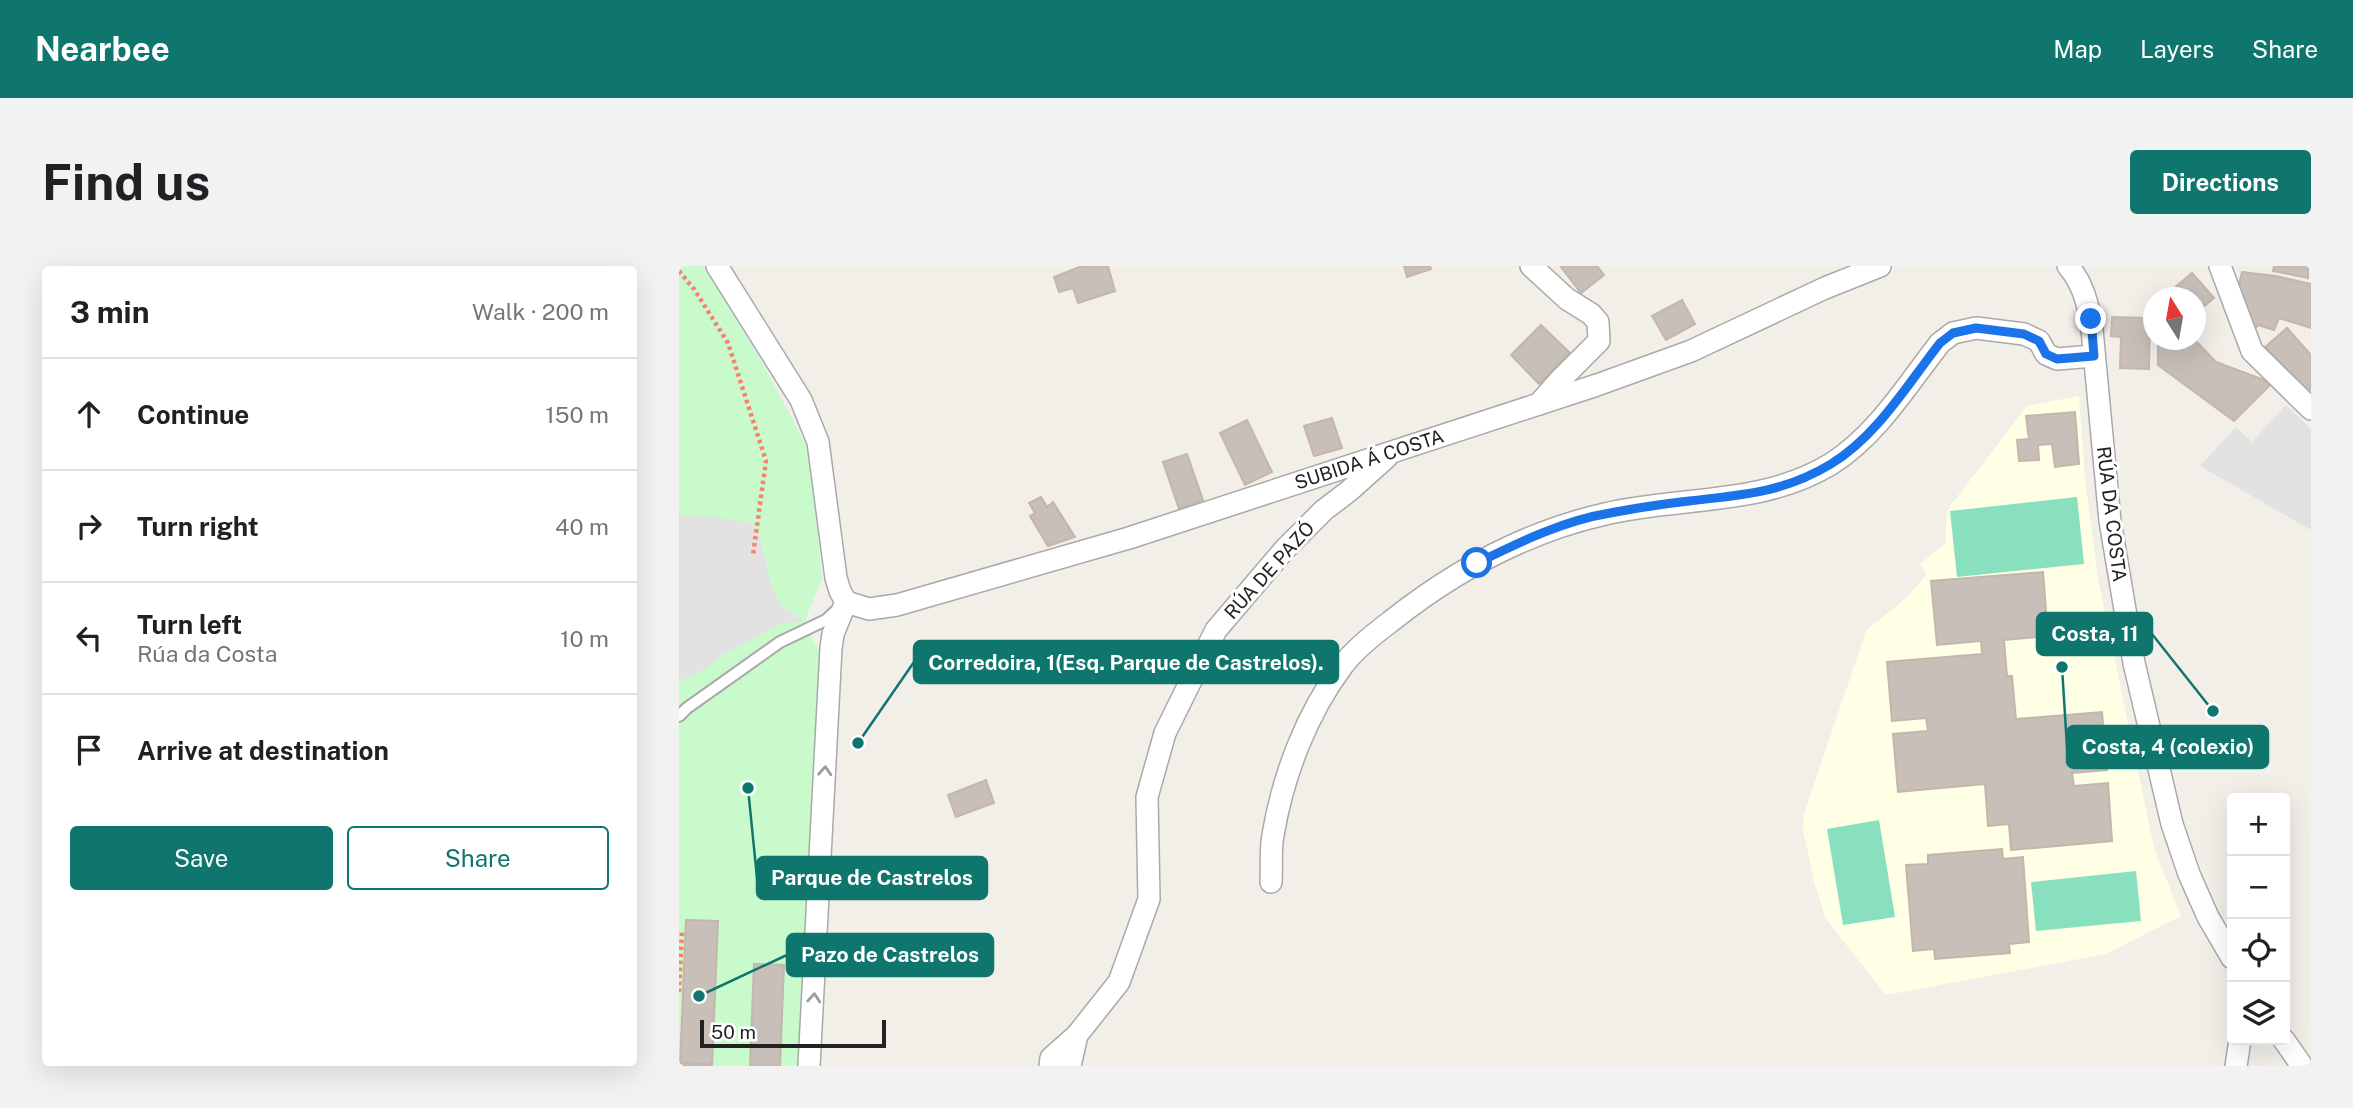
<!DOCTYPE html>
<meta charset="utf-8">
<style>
:root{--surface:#fff;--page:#f2f2f2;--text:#202124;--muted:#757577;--line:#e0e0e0;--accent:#0f766e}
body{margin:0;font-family:"Public Sans",sans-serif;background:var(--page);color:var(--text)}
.controls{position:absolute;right:21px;bottom:21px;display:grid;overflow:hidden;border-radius:7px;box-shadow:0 7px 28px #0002}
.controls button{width:63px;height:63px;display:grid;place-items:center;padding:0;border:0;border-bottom:2px solid var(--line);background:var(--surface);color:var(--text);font:35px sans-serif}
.compass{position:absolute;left:1464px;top:21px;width:63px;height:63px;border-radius:50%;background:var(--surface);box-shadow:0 7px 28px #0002;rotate:349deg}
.scale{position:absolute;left:21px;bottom:18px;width:186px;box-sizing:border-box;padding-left:7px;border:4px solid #222;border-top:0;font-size:19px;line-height:24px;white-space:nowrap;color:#222;-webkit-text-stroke:5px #fff;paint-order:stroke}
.stop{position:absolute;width:21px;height:21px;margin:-16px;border:5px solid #1a73e8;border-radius:50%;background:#fff}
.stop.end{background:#1a73e8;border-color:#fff;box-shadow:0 2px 7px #0008}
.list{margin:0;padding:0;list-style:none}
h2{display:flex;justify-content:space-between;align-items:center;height:91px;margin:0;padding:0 28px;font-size:30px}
h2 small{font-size:23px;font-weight:400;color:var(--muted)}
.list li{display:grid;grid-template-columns:46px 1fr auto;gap:21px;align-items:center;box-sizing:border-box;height:112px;padding:0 28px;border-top:2px solid var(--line)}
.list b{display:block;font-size:26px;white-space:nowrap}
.list p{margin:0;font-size:23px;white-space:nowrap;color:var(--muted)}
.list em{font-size:23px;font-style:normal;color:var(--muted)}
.actions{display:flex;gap:14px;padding:21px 28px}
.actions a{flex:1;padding:16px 0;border:2px solid var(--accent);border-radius:7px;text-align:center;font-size:24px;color:var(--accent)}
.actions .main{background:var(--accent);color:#fff}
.icon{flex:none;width:38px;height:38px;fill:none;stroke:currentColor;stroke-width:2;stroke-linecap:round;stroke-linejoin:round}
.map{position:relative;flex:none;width:1632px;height:800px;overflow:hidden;border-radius:7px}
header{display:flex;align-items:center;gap:42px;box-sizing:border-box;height:98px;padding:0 35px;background:var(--accent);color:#fff}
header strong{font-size:33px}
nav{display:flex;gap:38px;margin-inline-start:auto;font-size:24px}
.intro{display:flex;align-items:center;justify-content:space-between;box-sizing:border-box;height:168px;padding:0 42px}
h1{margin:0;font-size:49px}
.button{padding:18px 32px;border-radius:7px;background:var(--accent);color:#fff;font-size:24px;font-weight:700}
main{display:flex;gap:42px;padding:0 42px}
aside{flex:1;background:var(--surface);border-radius:7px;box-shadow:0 7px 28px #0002}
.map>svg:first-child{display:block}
.education{fill:#ffffe5}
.park{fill:#c8facc}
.pitch{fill:#88e0be}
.parking{fill:#e2e2e2}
.building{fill:#c7bfb8;stroke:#c4b6ab;stroke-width:2}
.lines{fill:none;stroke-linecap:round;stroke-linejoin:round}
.lane-casing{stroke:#a9a9a9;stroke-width:14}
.street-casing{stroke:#a9a9a9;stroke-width:24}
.path{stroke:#fa8072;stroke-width:4.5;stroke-dasharray:3.5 3.5;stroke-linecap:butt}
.lane{stroke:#fff;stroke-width:10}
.street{stroke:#fff;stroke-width:21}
.oneway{stroke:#9c9c9c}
.route{stroke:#1a73e8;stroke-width:9}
.labels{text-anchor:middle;stroke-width:6;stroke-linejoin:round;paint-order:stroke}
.street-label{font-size:19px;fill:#222;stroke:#fff}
.leader{fill:none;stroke:#0f766e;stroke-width:2.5}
.callout-dot{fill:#0f766e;stroke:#fff;stroke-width:2.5}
.callout{fill:#0f766e;stroke:#0f766e;stroke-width:2.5}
.callout-label{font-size:21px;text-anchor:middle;font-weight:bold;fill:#fff}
</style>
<header>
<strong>Nearbee</strong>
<nav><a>Map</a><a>Layers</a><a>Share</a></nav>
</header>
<div class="intro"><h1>Find us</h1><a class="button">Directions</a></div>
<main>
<aside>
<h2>3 min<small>Walk · 200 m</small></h2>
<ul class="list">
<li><svg class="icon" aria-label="ahead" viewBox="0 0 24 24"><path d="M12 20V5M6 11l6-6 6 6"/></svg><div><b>Continue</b></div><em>150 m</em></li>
<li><svg class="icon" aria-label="right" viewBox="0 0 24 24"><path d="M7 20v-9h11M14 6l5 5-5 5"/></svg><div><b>Turn right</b></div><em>40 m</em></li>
<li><svg class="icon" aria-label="left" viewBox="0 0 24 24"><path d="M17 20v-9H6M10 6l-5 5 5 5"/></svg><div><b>Turn left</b><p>Rúa da Costa</p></div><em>10 m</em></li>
<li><svg class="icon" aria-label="arrive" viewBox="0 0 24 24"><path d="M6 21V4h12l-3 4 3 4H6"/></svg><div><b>Arrive at destination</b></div></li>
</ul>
<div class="actions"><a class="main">Save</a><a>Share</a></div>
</aside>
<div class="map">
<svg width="1632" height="800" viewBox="0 0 1632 800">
<rect width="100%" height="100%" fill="#f2efe9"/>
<polygon class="education" points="1400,130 1406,213 1419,313 1475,582 1502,650 1427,688 1207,729 1147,653 1136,619 1124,564 1125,548 1187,365 1228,331 1248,308 1241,298 1266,278 1268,248 1272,239 1348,140"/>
<polygon class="park" points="0,0 24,0 79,89 128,181 137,245 143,314 127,351 132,372 143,387 122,800 0,800"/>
<g class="pitch">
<polygon points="1398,231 1405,298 1278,311 1271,245"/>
<polygon points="1200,554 1216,651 1164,659 1148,563"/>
<polygon points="1457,605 1462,655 1357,665 1352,616"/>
</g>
<g class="parking">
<polygon points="1607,139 1632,163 1632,264 1521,200 1557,161 1573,176"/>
<polygon points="0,249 25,249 77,258 93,321 102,339 125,356 104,357 45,388 26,403 0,415"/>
</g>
<g class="building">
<polygon points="403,0 429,0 436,25 399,37 394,22 380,26 375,11"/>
<polygon points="725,0 751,0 752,3 728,11"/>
<polygon points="883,0 918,0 925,9 902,27 882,1"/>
<polygon points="1595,0 1629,0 1629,12 1594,5"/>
<polygon points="1563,6 1597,10 1632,18 1632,62 1600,52 1595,64 1579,59 1573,67 1560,18"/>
<polygon points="1513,7 1535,32 1517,47 1517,32 1486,30"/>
<polygon points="1003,34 1016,58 987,74 973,50"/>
<polygon points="1433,51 1471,52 1470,103 1441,102 1442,71 1432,70"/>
<polygon points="862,59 891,87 860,118 832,89"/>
<polygon points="1608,62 1632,89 1632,123 1628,127 1586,81"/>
<polygon points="1479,74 1516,74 1537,96 1593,117 1555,155 1479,99"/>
<polygon points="1396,146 1400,198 1376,201 1373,178 1359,179 1360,194 1340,195 1338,174 1350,173 1347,150"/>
<polygon points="653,152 663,182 635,190 625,160"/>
<polygon points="568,154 593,206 566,219 541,167"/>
<polygon points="508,188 524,234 500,243 484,196"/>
<polygon points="362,231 368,241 374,236 396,271 369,280 351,250 356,247 350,237"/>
<polygon points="1364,306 1369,370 1325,374 1328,410 1333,410 1337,453 1423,446 1428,504 1393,507 1395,520 1429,517 1433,575 1332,584 1330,558 1309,560 1306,518 1219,526 1214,468 1249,465 1247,452 1213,455 1208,396 1303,388 1302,375 1258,379 1252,315"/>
<polygon points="307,514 315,537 277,551 269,529"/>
<polygon points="1323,583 1324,593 1344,591 1350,676 1330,678 1331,687 1256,693 1255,683 1234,685 1227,599 1249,598 1249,589"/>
<polygon points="7,654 39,655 33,800 1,800"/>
<polygon points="75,698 105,699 101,800 71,800"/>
<polygon points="1,797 33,798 33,800 1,800"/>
</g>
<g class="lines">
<defs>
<polyline id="lane" points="0,450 8,442 101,376 147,354 159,343"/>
<g id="street">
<polyline points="38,0 122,134 139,176 157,312 161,325 167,336"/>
<polyline points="852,0 888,33 912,48 919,56 920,75 881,114 860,138"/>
<path d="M1389 0C1403 16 1407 33 1412 53L1431 255 1455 397 1493 558 1510 608 1529 651 1553 692"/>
<polyline points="1541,0 1573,85 1632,143"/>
<polyline points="167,336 190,343 218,339 450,272 918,119 1012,85 1146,22 1201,0"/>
<path d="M592 616C593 601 591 584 594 569 604 509 628 447 664 399 676 383 695 368 711 356 775 305 847 266 926 248 1002 230 1083 240 1152 198 1198 169 1228 119 1261 77L1274 67 1297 62 1345 68 1360 75 1367 88 1378 93 1415 90"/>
<polyline points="1605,774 1623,800"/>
<polyline points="130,800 152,382 154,368 167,336"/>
<polyline points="371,800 372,792 398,769"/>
<polyline points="391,800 398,769 440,716 470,633 468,531 486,467 537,364 606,283 645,244 670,225 708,191"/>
<polyline points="1557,800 1561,774"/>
</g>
</defs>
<use href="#lane" class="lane-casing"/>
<use href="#street" class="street-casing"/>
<g class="path">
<polyline points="0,5 15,23 49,77 87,195 74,289"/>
<polyline points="0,726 3,664"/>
</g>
<use href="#lane" class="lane"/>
<use href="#street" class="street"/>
</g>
<defs><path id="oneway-chevron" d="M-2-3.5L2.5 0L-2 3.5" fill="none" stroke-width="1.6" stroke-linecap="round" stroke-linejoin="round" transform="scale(1.75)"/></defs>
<g class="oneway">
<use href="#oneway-chevron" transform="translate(146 505) rotate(-87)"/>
<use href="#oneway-chevron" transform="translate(135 732) rotate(-86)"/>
</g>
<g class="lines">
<path class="route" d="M798 297C841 276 883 255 931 247 957 242 984 238 1010 235 1063 229 1104 227 1152 198 1198 170 1228 119 1261 77L1274 67 1297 62 1345 68 1360 75 1367 88 1378 93 1415 90 1412 53"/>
</g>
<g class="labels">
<g class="street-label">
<text transform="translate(690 193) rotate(-18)" y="7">SUBIDA Á COSTA</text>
<text transform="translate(1433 248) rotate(83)" y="7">RÚA DA COSTA</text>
<text transform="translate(590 304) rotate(-48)" y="7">RÚA DE PAZÓ</text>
</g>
</g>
<path class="leader" d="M1534 445L1473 368M179 477L235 396M1383 401L1388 481M69 522L78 612M20 730L108 689"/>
<g class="callout-dot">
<circle cx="1534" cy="445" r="7"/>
<circle cx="179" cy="477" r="7"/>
<circle cx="1383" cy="401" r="7"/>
<circle cx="69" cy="522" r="7"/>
<circle cx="20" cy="730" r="7"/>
</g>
<g class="callout">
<rect x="1358" y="347" width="115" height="42" rx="7"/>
<rect x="235" y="375" width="424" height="42" rx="7"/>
<rect x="1388" y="460" width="201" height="42" rx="7"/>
<rect x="78" y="591" width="230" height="42" rx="7"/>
<rect x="108" y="668" width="206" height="42" rx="7"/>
</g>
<g class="callout-label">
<text x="1416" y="375">Costa, 11</text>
<text x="447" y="404">Corredoira, 1(Esq. Parque de Castrelos).</text>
<text x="1489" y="488">Costa, 4 (colexio)</text>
<text x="193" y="619">Parque de Castrelos</text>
<text x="211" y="696">Pazo de Castrelos</text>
</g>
</svg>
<div class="controls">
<button>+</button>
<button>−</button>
<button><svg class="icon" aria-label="locate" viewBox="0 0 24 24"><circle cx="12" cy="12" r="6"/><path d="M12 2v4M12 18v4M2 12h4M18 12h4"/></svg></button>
<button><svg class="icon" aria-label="layers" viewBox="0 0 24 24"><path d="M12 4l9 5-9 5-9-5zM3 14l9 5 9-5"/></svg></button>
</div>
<svg class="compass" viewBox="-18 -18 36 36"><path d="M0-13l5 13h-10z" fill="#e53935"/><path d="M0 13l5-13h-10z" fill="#757577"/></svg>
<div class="scale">50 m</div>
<div class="stop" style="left:798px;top:297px"></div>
<div class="stop end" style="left:1412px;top:53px"></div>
</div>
</main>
